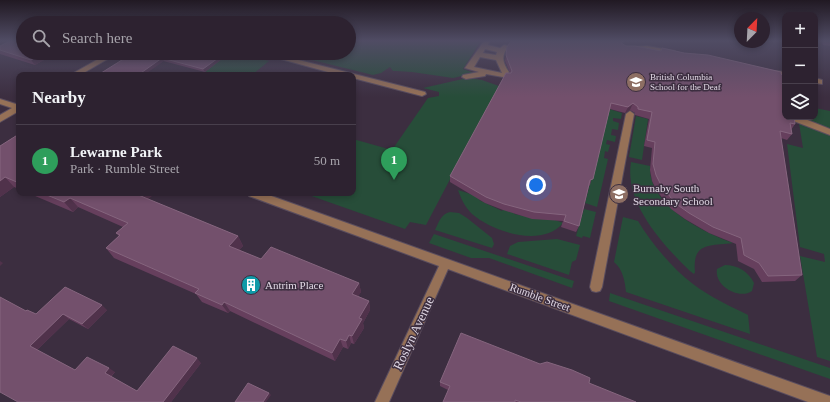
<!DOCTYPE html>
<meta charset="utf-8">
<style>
:root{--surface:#2d2230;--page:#392f3c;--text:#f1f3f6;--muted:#a7a4ab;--line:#483f4c;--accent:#f49e86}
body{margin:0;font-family:"Times New Roman",serif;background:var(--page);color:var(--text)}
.controls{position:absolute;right:12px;top:12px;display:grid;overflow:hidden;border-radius:8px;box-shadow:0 2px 6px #0003}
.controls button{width:36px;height:36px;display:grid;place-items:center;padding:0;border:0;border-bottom:1px solid var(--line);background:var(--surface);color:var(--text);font:20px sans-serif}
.compass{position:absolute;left:734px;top:12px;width:36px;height:36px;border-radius:50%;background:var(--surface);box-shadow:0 2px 6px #0003;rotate:24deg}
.you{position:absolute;left:536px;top:185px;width:14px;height:14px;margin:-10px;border:3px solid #fff;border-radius:50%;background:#1a73e8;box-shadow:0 0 0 6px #1a73e833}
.badge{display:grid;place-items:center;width:26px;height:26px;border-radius:50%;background:var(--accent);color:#fff;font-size:13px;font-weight:700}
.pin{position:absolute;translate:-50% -33px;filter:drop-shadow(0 1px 2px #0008)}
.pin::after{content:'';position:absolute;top:21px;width:14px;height:12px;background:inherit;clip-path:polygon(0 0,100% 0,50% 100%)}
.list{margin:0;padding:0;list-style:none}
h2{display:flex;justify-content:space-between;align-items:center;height:52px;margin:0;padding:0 16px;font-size:17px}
h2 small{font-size:13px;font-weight:400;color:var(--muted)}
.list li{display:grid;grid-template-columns:26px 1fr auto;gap:12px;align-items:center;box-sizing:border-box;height:72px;padding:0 16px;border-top:1px solid var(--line)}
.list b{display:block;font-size:15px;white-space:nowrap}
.list p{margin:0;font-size:13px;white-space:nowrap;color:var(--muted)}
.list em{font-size:13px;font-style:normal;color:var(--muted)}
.icon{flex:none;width:22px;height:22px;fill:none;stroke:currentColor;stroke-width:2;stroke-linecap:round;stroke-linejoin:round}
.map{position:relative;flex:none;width:830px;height:402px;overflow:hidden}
.search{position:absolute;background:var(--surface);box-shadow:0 2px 6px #0003;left:16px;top:16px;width:340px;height:44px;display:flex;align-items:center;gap:10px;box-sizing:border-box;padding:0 14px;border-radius:22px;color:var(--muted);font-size:15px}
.panel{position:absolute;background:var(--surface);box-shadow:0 2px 6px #0003;left:16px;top:72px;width:340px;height:124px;border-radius:8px}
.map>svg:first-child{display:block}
.green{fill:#274d39}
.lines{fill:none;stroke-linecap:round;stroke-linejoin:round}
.minor-casing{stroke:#5a4d5e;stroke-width:2}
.minor{fill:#967157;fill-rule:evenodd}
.wall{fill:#663f5d}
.shaded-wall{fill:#50324b}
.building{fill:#73506c;stroke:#85657e}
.labels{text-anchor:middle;stroke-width:3;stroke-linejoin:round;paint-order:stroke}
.far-poi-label{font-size:9px;fill:#e1d8e4;stroke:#3c2e40;text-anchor:start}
.poi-label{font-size:11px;fill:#e1d8e4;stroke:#3c2e40;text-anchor:start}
.street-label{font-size:11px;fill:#e1d8e4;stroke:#3c2e40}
.near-street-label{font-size:13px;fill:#e1d8e4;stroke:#3c2e40}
</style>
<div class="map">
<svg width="830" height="402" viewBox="0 0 830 402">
<rect width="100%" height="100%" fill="#3c2e40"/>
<g class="green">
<polygon points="349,41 481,41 463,69 475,73 453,78 412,72 396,71 393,71 390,67 381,73 373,75 304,58 309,53 349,53"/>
<polygon points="232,53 236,53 269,61 252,75 202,75 206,72 205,71 226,54 230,55"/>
<polygon points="467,78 482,80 499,86 426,225 410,222 405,229 303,193 353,193 353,139 392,150 428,98 439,96 439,92 423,88"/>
<polygon points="815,108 830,111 830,361 817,357 800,256 825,262 824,254 800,247 787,144 803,148 798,117 815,117"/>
<polygon points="609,109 622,113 621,119 613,118 613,121 619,123 618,130 612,129 611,135 616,136 615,142 607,140 606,144 610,145 608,152 605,151 604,158 608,159 597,207 585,203"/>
<polygon points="636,116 648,119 642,160 629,157"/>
<path d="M631 162 650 166C648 205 702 232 733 243 710 246 692 242 695 272L694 274 690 271C663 245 624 203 631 162Z"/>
<path d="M458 190 480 197 479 200 502 211 504 208 516 209 514 214 541 219 542 215 563 223C542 248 493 232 472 214 465 207 461 199 458 190Z"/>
<polygon points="584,209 596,212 590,238 583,236 582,238 576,236"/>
<path d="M450 212 459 213 467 218 492 238 494 244 492 248 435 230C439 222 441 214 450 212Z"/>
<path d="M623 217 638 221C652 244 672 268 693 284 710 297 730 306 748 315L750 334 626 292C625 282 623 269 614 262Z"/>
<polygon points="434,234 574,281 572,288 489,258 471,258 429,243"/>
<polygon points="557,239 580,245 576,260 572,262 569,275 507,254 510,246 518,242"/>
<path d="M725 265C737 265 748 271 754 283L752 291C739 300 714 286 717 269Z"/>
<polygon points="610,293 830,368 830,379 609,301"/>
</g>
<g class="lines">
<defs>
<g id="minor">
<path d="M484 41H490L488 45 500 48 504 45 509 46C501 55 502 62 509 72L507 74 510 76 509 78 486 74 485 76 466 79 462 77 463 75 479 72 465 68ZM485 49 497 52 496 55 483 53ZM480 57 496 60 502 73 474 67Z"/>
<polygon points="647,46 675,51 676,53 672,55 647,50 633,51 629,49 633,47"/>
<polygon points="109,53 118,53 80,75 70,75"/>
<polygon points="259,53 271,53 425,92 426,94 422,96 353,78 353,75 339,75"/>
<polygon points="765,70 785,72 785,85 781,83 780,76 765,74"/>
<polygon points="815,78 822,80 822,84 815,83"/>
<polygon points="0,99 19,105 19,111 0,122 0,115 12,108 0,104"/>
<polygon points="630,111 634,114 602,287 600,291 596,292 592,291 590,287 626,114"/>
<polygon points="790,117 800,117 830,129 830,135 791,120"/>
<polygon points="247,193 263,193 827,395 830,396 830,402 808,402 448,269 389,402 375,402 439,266 249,196"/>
</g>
</defs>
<use href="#minor" class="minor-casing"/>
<use href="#minor" class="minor"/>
</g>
<g class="wall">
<polygon points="624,41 623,44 626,46 660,51 662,48 781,74 795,124 791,130 792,134 787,140 781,138 802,275 795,281 762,282 754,269 738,261 736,244 709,233 685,219 671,209 657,191 652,181 650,170 652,148 644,146 649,119 635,115 635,113 630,110 625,113 610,109 590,185 589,186 579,226 576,232 561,227 563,221 532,219 503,210 485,203 450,182 450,176 510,73 505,61 507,47"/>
<polygon points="822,41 830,41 830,46 823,45"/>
<polygon points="0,46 56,53 35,65 0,54"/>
<polygon points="133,53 226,53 227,55 205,72"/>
<polygon points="19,134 19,189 14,187 0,197 0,146"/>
<polygon points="28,193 155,193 148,199 238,236 243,246 239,250 261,259 359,283 361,292 358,296 369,301 370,310 363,323 364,328 354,344 351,343 348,349 343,347 335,361 230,311 228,313 202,302 196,294 114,258 106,248 119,236 116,233 123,227 78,207 73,212"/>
<polygon points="107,310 88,329 69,319 37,350 75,370 115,372 111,377 137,391 201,363 171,402 18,402 26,311 36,314"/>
<polygon points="540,364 636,402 443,402 448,390 440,386 440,382"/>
</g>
<g class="shaded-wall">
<polygon points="44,53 56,53 35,65 31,60"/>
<polygon points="225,53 226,53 227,55 205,72 203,69"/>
<polygon points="162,58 164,61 144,75 138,75"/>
<polygon points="633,103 630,110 625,113 628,107"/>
<polygon points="5,177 14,187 0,197 0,181"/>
<polygon points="138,193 155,193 143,204 136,194"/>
<polygon points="70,198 78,207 73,212 64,202"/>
<polygon points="238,236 243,246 234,256 229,246"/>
<polygon points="0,261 3,263 0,266"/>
<polygon points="359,283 361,292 354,303 352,294"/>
<polygon points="369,301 370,310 363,323 364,328 354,344 352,336 359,318"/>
<polygon points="224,302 230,311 228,313 222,305"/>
<polygon points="102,305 107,310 88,329 82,324"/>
<polygon points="63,314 69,319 37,350 30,346"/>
<polygon points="349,335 351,343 348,349 346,341"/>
<polygon points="340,339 343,347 335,361 332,353"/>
<polygon points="197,358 201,363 171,402 163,402"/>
<polygon points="109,368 115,372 110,377 105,373"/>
<polygon points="269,393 271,395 266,402 263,402"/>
</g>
<g class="building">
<polygon points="10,41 23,41 23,53 44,53 31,60 0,50 0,46"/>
<polygon points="511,41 623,41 621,43 626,46 635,46 661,51 662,48 684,53 708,55 781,72 781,74 785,78 785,117 794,117 795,124 790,123 792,134 780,131 802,275 768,276 759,263 744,255 741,238 713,227 689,213 675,203 661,185 656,175 653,164 655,142 647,140 652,112 638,109 638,107 633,103 628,107 611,103 593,179 590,180 579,226 564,221 566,215 534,212 504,204 486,197 450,176 506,73 511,73 512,71 506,55 507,47"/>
<polygon points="133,53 225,53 203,69 162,58 138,75 98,75"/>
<polygon points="19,134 19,183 5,177 0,181 0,146"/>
<polygon points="42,193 138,193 136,194 238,236 229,246 261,259 271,247 359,283 352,294 369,301 359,318 362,319 352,336 349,335 346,341 340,339 332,353 224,302 222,305 195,293 199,289 106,248 120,235 116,233 128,223 70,198 64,202"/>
<polygon points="65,287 102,305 82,324 63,314 30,346 75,370 87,357 109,368 105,373 137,391 173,346 197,358 163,402 18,402 0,392 0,297 26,311 27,310 36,314"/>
<polygon points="461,333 540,364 547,362 572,370 590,378 589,383 636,402 521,402 515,400 515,402 443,402 450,386 440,382"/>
<polygon points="248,383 269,393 263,402 235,402"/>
</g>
<linearGradient id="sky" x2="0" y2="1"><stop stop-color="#211923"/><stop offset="0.42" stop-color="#504c64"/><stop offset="1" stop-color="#504c64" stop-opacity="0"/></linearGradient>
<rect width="830" height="97" fill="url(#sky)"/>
<defs>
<symbol id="school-disc" viewBox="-11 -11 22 22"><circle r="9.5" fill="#8d6e63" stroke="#3c2e40"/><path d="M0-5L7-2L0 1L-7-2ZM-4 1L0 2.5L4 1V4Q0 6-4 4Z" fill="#fff"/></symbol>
<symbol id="building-disc" viewBox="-11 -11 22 22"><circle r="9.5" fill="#0f9aa8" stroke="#3c2e40"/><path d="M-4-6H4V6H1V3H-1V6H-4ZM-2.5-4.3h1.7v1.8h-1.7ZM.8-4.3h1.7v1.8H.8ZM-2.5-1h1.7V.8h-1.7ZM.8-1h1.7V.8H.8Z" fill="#fff"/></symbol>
</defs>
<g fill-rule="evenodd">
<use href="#school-disc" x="625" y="71" width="22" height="22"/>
<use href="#school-disc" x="608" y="183" width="22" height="22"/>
<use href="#building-disc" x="240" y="274" width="22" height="22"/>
</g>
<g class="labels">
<g class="far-poi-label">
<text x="650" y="80">British Columbia<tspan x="650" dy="10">School for the Deaf</tspan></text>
</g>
<g class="poi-label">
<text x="633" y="192">Burnaby South<tspan x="633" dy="13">Secondary School</tspan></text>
<text x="265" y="289">Antrim Place</text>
</g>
<g class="street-label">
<text transform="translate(540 297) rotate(20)" y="4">Rumble Street</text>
</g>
<g class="near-street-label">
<text transform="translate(413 333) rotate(-65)" y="5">Roslyn Avenue</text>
</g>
</g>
</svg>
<div class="controls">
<button>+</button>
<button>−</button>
<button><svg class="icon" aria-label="layers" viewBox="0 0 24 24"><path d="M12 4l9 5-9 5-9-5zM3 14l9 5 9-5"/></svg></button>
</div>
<svg class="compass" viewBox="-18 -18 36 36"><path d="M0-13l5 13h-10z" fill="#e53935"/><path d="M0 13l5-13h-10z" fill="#a7a4ab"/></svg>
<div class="you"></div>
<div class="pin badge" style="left:394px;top:180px;background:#2e9e5b">1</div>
<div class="search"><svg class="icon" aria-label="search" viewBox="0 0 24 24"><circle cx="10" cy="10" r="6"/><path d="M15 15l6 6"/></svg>Search here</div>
<section class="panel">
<h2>Nearby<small></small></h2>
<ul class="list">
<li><span class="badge" style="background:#2e9e5b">1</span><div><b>Lewarne Park</b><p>Park · Rumble Street</p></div><em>50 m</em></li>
</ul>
</section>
</div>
